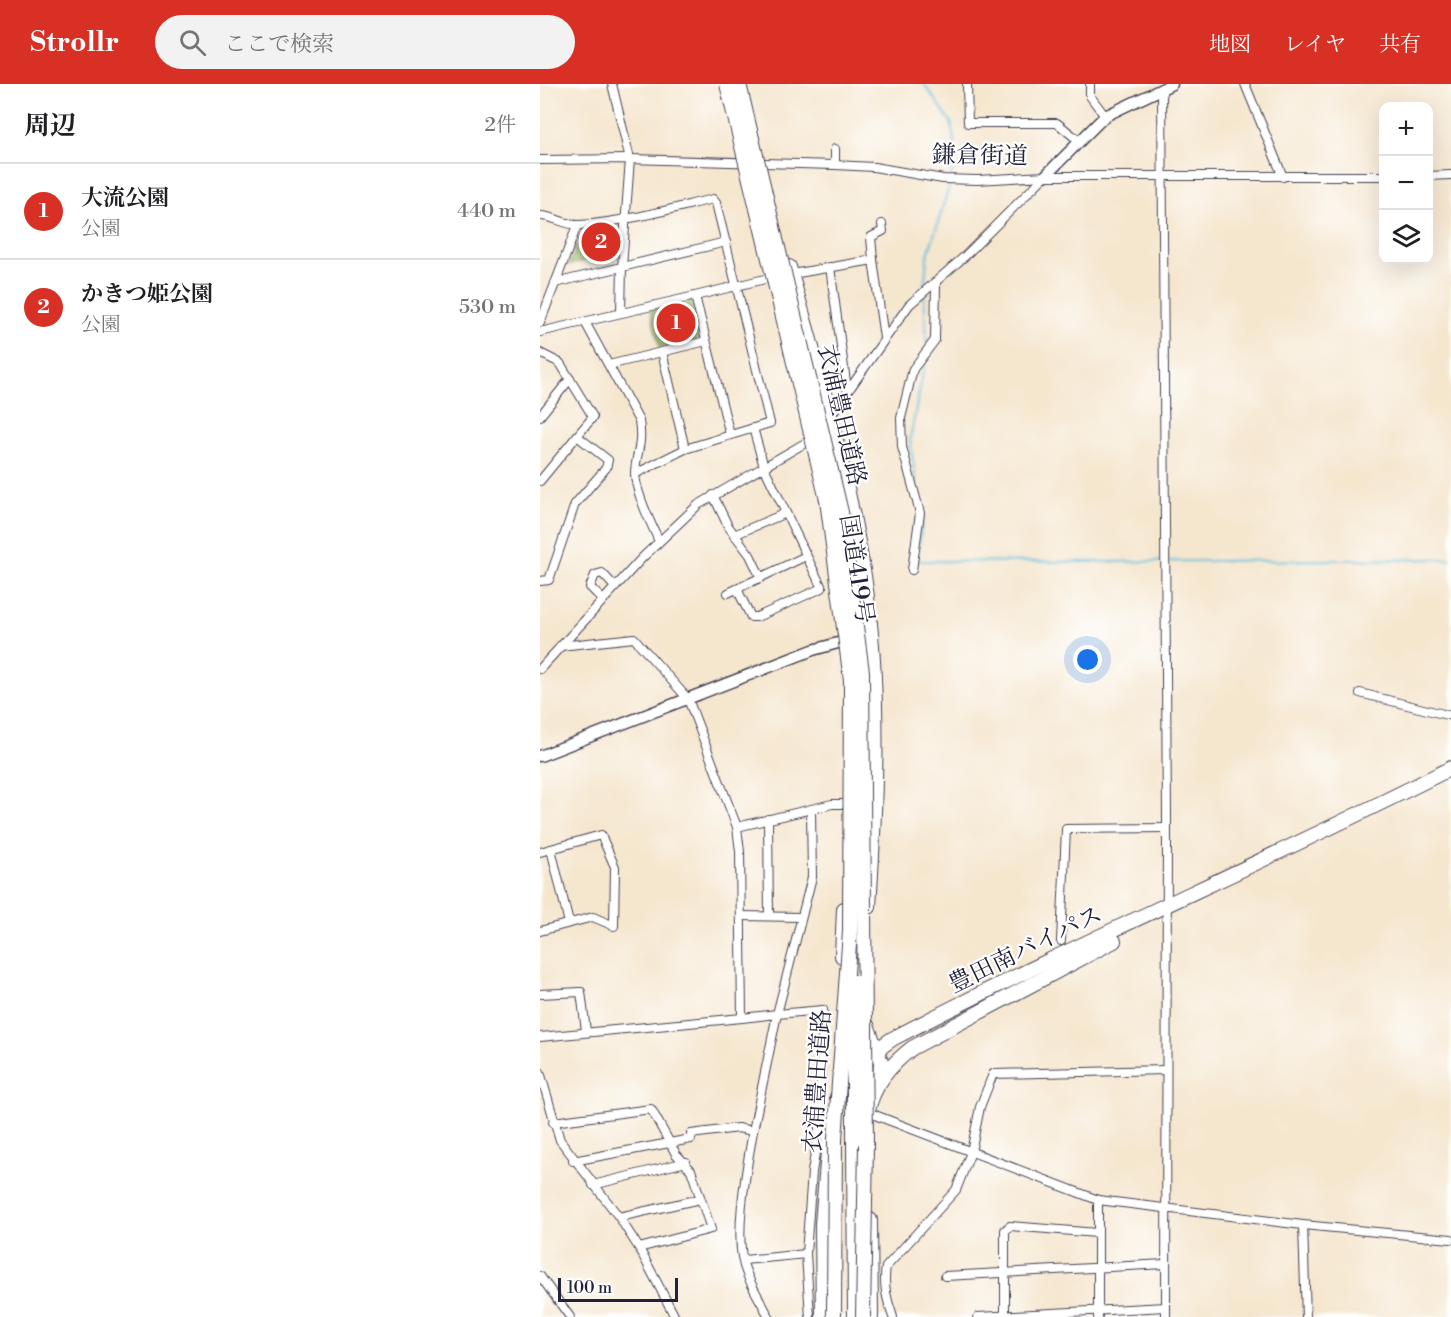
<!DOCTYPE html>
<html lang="ja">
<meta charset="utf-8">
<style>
:root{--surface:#fff;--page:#f2f2f2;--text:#202124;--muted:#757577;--line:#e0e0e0;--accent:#d93025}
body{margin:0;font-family:"Libre Bodoni","Noto Serif JP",serif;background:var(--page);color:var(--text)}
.controls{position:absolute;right:18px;top:18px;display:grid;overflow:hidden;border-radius:12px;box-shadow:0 6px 24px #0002}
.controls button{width:54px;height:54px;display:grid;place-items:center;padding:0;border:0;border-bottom:2px solid var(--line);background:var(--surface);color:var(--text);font:30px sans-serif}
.scale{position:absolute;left:18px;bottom:15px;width:120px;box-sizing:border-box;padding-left:6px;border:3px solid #22223b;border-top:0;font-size:16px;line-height:21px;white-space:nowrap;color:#22223b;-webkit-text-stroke:4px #fff;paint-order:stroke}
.you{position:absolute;left:548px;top:576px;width:21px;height:21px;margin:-15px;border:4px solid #fff;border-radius:50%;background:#1a73e8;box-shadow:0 0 0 9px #1a73e833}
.badge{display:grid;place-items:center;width:39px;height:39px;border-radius:50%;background:var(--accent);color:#fff;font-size:20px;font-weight:700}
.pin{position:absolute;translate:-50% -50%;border:3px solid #fff;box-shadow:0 2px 6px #0006}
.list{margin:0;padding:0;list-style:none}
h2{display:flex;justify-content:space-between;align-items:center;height:78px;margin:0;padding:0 24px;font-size:26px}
h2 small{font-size:20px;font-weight:400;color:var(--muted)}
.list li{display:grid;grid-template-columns:39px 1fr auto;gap:18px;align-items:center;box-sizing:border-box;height:96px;padding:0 24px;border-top:2px solid var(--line)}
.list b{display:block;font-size:22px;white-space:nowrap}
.list p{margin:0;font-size:20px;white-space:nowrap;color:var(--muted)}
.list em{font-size:20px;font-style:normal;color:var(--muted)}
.icon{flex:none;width:33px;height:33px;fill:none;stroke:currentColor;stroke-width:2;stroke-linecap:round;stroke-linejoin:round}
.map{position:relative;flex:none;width:911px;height:1233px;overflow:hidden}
header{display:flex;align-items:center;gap:36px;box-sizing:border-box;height:84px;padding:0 30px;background:var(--accent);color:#fff}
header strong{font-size:28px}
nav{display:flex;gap:33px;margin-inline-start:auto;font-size:21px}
.search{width:420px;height:54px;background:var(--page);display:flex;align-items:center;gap:15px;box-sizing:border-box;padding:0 21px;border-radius:33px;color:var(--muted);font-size:22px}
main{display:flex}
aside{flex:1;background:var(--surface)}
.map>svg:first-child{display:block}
.green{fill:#a5c56e;stroke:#647454;stroke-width:1.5}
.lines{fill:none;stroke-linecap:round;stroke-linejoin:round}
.stream{stroke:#5dbcdb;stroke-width:2}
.street-casing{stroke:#423f51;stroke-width:10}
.secondary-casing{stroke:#423f51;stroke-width:13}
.highway-casing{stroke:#423f51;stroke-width:16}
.street{stroke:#fff;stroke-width:8}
.secondary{stroke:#fff;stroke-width:10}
.highway{stroke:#fff;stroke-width:14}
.highway-bridge-casing{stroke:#423f51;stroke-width:16;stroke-linecap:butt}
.highway-bridge{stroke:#fff;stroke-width:14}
.labels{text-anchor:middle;stroke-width:4.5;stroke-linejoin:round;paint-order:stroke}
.street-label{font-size:24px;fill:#22223b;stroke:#fff}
</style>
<header>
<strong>Strollr</strong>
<div class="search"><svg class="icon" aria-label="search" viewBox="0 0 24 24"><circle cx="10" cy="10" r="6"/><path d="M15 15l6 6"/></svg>ここで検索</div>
<nav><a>地図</a><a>レイヤ</a><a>共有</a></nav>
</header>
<main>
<aside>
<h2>周辺<small>2件</small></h2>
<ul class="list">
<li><span class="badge">1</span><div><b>大流公園</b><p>公園</p></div><em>440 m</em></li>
<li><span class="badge">2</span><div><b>かきつ姫公園</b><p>公園</p></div><em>530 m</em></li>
</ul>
</aside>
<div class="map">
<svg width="911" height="1233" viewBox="0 0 911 1233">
<rect width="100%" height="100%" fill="#fff"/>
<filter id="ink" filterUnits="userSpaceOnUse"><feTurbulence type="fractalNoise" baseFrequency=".0167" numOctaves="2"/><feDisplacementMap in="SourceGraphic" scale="12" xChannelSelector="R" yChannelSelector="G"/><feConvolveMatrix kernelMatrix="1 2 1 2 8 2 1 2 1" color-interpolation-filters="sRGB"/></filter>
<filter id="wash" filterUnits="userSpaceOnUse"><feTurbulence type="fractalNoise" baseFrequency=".008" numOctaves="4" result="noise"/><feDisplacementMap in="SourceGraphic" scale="24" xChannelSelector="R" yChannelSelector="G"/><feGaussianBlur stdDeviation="1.35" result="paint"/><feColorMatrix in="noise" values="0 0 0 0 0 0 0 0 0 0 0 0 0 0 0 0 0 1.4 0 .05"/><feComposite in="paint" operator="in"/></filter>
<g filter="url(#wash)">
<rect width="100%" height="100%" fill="#f5e6ce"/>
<g class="green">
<polygon points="81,145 83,148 82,167 29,181 43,148"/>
<polygon points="150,216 160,252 158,255 120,264 111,226"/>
</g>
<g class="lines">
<g class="stream">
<polyline points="384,0 411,38 416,68 409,103 387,174 384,205"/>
<polyline points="384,210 387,261"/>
<polyline points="376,400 370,355 386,273"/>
<polyline points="378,468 383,432"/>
<polyline points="376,477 551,478 911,475"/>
<polyline points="20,1225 25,1233"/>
</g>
</g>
</g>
<g filter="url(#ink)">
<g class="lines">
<defs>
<g id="street">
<polyline points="72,0 90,75 82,183 81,228"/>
<polyline points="427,0 428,39 517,39 538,56"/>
<polyline points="550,0 550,12 565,32"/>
<polyline points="705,0 743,93"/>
<polyline points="622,4 627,735 626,1233"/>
<polyline points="295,65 295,81"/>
<polyline points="0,76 90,75 295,81 334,83 403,95 437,96 505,92 844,92"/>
<polyline points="888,92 911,91"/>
<path d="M0 132C14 132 27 142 40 141 85 138 130 125 173 115L176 119 230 339 145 365 95 390"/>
<polyline points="333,176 331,153 343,147 342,140"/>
<polyline points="290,183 307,305"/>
<polyline points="258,189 333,176 344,254"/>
<polyline points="15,199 186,158"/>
<polyline points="155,212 229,194"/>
<path d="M45 238 99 337C103 362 96 368 95 389 95 407 111 440 119 457"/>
<polyline points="0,239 37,142"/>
<polyline points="0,248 155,212 190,351"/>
<polyline points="122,268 145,365"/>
<polyline points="0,269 20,279 53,333 37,352"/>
<polyline points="69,281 166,257"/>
<polyline points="291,331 369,221 425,172 505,92"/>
<polyline points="0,332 30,295"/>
<polyline points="0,397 37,352 68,376 66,384 35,420 9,496 0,497"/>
<polyline points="173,411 188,442 210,471 221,494"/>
<polyline points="194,451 246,429"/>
<polyline points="372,486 380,429 362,363 361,334 373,285 395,256 396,199"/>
<polyline points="197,505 211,533 217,533 282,504 224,383 213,344"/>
<polyline points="188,509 266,472"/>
<polyline points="63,516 50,503 55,491 62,489 75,503"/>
<polyline points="20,562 94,554 148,615 197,743 200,768 202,934 237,930 213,1047 198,1044 151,1050 151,1055 33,1077"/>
<polyline points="0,585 102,474 158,421 272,355"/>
<polyline points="820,609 911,632"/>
<polyline points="228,735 229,832"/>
<polyline points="197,743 292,720 309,720"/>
<polyline points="11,765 29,839"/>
<polyline points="0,768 61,751 75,783 74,842 53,833 0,847"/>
<polyline points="201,832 261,833"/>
<polyline points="521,857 526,745 626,744"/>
<polyline points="0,910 41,908 46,947"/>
<polyline points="0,953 202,934"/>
<polyline points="0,988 20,1056 79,1133 99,1164 135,1233"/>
<polyline points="327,1028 558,1116 763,1141 911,1155"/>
<polyline points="13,1038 111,1025 136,1070 151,1086 171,1145 99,1164"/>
<path d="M213 1047C207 1083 194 1148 204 1182 209 1199 221 1217 229 1233"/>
<polyline points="53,1101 146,1078"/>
<polyline points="558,1116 558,1233"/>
<polyline points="79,1133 160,1115"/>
<polyline points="763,1141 766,1233"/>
<polyline points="204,1176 266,1170"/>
<polyline points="0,1192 30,1233"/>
<polyline points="405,1192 625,1180"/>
<polyline points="270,1233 266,1170 272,1088 279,1045 283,926 237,930 272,793 271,727"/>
<path d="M353 1233C347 1216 343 1201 346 1183L416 1106 431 1068 440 1023 453 990 626 986"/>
<polyline points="438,1233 626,1223"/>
<polyline points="465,1233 465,1146 470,1142 557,1149"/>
</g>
<g id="secondary">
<polyline points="505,92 565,32 632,0"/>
<polyline points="0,672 273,566 312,555"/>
</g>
<g id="highway">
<path d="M249 183C279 284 307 389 324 492 341 602 336 714 329 823"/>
<polyline points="302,872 304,825"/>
<polyline points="327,941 341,978 340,996"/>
<path d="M297 1013 319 979 352 955C535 859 727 778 911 684"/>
<path d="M327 1030C333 1001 349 982 372 964L574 857"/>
<polyline points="314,1055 315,1233"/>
<polyline points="330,1136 331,1233"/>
<polyline points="283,1233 282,1140 290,1043"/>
</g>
</defs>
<use href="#street" class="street-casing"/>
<use href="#secondary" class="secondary-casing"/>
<use href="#highway" class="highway-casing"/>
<use href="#street" class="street"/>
<use href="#secondary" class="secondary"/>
<use href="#highway" class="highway"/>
<defs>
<g id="highway-bridge">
<polyline points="187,0 287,416 311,596 310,847 295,1055 294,1233"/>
<polyline points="199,0 301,428 322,588 326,1061 323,1233"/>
<polyline points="314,1055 314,898"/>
</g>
</defs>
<use href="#highway-bridge" class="highway-bridge-casing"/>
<use href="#highway-bridge" class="highway-bridge"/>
</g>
</g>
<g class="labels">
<g class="street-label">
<text transform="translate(440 71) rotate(1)" y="8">鎌倉街道</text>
<text transform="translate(302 331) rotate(77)" y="8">衣浦豊田道路</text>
<text transform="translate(317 485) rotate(81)" y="8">国道419号</text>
<text transform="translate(485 865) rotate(-26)" y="8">豊田南バイパス</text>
<text transform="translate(277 997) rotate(-86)" y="8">衣浦豊田道路</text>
</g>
</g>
</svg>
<div class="controls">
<button>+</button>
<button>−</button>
<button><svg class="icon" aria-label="layers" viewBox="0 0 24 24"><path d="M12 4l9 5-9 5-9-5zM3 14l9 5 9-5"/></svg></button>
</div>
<div class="scale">100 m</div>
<div class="you"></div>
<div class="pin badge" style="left:136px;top:239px">1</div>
<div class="pin badge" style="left:61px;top:158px">2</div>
</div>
</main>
